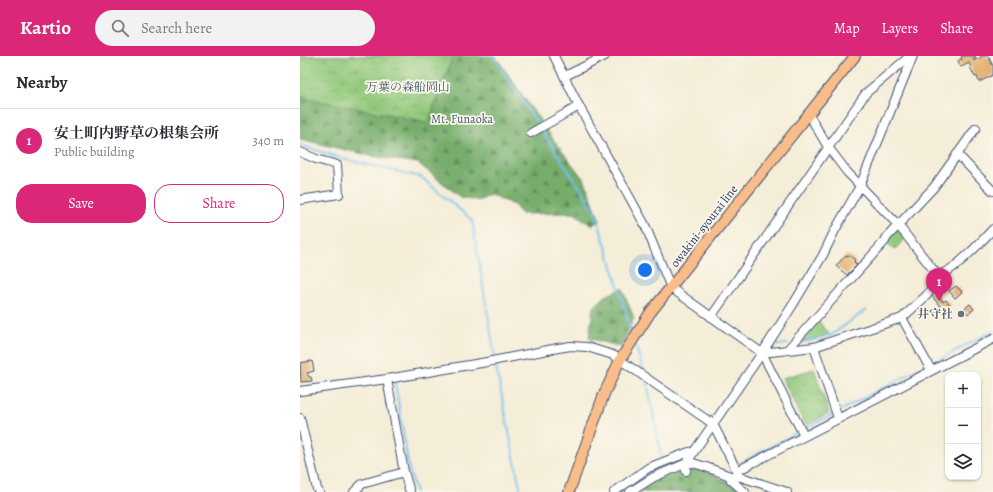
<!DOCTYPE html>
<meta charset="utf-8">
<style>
:root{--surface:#fff;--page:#f2f2f3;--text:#2b2b33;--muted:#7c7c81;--line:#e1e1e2;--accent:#db2777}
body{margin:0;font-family:Alegreya,"Noto Serif JP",serif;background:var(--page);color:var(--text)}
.controls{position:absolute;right:12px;bottom:12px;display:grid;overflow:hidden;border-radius:8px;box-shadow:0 1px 3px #0004}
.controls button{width:36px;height:36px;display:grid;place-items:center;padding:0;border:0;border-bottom:1px solid var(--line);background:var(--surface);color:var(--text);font:20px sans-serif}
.you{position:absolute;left:345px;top:214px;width:14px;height:14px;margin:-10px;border:3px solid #fff;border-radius:50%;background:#1a73e8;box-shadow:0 0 0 6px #1a73e833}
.badge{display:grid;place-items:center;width:26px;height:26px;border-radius:50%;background:var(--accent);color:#fff;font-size:13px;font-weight:700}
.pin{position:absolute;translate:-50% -33px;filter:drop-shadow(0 1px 2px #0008)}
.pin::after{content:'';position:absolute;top:21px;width:14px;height:12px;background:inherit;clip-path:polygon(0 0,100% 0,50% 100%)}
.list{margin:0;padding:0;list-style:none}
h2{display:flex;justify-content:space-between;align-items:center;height:52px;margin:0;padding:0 16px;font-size:17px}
h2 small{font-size:13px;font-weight:400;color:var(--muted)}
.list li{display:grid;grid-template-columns:26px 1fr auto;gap:12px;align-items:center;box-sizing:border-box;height:64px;padding:0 16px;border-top:1px solid var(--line)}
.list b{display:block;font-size:15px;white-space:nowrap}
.list p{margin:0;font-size:13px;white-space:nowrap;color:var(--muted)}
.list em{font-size:13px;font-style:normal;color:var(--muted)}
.actions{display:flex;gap:8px;padding:12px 16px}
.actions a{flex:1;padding:9px 0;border:1px solid var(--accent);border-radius:16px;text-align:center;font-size:14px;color:var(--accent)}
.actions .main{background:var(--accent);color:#fff}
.icon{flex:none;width:22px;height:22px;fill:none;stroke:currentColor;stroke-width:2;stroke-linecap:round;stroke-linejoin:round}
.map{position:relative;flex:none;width:693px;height:436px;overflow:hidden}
header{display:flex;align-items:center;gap:24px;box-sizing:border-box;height:56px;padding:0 20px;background:var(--accent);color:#fff}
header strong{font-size:19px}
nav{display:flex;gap:22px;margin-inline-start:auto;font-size:14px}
.search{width:280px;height:36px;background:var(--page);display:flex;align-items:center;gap:10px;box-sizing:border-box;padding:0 14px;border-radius:22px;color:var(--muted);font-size:15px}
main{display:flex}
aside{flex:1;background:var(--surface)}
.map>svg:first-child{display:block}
.forest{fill:url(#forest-firs);stroke:#486e64}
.park{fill:url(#park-crowns);stroke:#577c6c}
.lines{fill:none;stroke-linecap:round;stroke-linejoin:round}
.stream{stroke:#75c1ef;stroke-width:2}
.building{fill:#e3ab65}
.minor-casing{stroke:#3c4c70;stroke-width:10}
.major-casing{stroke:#3c4c70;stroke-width:12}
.minor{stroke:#fff;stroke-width:8}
.major{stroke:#f8bd89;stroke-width:10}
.worship-dot{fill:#6b7280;stroke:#fbf7ec;stroke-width:1.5}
.labels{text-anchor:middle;stroke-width:3.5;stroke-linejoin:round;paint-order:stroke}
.park-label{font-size:12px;fill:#3f5d67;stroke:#fbf7ec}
.street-label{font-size:12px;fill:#1b2f5e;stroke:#fbf7ec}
.worship-label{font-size:12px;font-weight:bold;fill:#5b616d;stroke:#fbf7ec;text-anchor:end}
</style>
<header>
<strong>Kartio</strong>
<div class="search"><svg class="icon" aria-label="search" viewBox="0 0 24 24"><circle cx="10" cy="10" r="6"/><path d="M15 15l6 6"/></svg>Search here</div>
<nav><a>Map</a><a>Layers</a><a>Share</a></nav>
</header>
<main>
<aside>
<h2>Nearby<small></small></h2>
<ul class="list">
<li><span class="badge">1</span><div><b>安土町内野草の根集会所</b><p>Public building</p></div><em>340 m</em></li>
</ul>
<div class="actions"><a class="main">Save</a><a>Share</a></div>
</aside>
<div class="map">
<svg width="693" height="436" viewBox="0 0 693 436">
<defs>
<pattern id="forest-firs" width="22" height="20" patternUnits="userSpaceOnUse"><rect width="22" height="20" fill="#76ad6b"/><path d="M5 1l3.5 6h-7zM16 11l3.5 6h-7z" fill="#608d5b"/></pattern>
<pattern id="park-crowns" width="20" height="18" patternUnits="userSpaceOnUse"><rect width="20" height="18" fill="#93c97b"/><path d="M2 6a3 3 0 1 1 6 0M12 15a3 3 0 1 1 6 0" fill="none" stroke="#77a468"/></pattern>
</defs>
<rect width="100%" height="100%" fill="#fbf7ec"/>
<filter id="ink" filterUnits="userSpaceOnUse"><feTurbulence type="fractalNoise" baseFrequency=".025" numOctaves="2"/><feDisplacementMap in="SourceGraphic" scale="8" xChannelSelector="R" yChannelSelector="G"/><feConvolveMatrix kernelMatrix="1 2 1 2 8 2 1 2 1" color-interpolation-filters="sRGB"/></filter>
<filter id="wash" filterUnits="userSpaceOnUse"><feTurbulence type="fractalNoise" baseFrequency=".012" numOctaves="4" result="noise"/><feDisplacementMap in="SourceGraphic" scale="16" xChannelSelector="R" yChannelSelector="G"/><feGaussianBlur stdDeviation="0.9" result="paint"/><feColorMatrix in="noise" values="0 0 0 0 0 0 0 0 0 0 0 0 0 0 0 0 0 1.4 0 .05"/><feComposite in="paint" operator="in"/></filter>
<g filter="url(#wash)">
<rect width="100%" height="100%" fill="#f4edd7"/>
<g class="forest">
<polygon points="0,0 195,0 255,86 285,125 300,165 291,169 274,157 222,158 214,149 190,138 178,144 160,141 118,107 71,100 0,83"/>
<polygon points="322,232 334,262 321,291 289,282 293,252 304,241"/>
<polygon points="375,409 399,412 448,436 338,436"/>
</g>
<g class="park">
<polygon points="0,0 153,0 128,66 0,41"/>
<polygon points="600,173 608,180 594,194 585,185 595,174 597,176"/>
<polygon points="517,263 529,278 511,284 496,286"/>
<polygon points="514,313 529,357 507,369 505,368 482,322"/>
</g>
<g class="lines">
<g class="stream">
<polyline points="193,0 239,70"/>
<polyline points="241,74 286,141 296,159 316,223 332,278"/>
<polyline points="0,89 43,103 121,121 172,164 195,301"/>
<polyline points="511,281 511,285"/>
<polyline points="497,287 511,285 528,279 530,280 566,254"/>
<polyline points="335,288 344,316"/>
<polyline points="476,289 488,288"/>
<polyline points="195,306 221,436"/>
<polyline points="634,306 693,275"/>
<polyline points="95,326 109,414 116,436"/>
<polyline points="347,326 362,404"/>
<polyline points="541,354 627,309"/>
<polyline points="504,373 532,359 533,357"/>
<polyline points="441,407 500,375"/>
<polyline points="339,423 357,412"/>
</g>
</g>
<g id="blocks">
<g class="building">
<polygon points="663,0 675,0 676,2 673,3 674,5 683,0 688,0 693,10 693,19 679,26 677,20 675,21 670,11 671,11 669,7 661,11 658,5 662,3 661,1"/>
<polygon points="546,199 548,200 549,199 555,204 554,206 557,209 547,219 536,210"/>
<polygon points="656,230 662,236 655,242 649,235"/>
<polygon points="635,235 643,246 646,244 650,249 641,256 638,253 641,251 631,239"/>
<polygon points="670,248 674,253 668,258 664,253"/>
<polygon points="12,305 14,315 7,317 9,321 11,321 12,325 1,326 0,307"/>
</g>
</g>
</g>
<g filter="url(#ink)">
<use href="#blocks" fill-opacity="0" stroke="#3c4c70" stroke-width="1"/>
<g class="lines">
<defs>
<g id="minor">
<polyline points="254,0 279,50 345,169 371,232 462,297 504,380"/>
<polyline points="265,20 305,0"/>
<polyline points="509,59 528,91 547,116 598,169 639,221"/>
<polyline points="231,77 279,50"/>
<polyline points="0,96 16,103 37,109 39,138 0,144"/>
<polyline points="657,98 693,135"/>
<polyline points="411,261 566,37 610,0"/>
<polyline points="602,262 631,314"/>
<polyline points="514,291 538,362"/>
<polyline points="487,294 585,185 587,181 634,131 676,72"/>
<path d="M462 297 514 291 602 262 627 239 641 218C655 214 682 185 693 173"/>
<polyline points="87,323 104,416 110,436"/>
<polyline points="0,335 87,323 187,306 258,292 271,290 287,291 313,299 413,368 437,415 693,283"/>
<polyline points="0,362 17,433 19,436"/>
<polyline points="386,415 387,407 393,397 462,297 494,247 523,199 534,176 560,130 613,0"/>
<polyline points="430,420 431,424 445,436"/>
<polyline points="54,436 62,428 104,416"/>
<polyline points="314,436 348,412 389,396 393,397"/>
<polyline points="330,436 354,421 387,407 393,407 406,411 430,420 441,421 487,436"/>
</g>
<polyline id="major" points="269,436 304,338 320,304 350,257 555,0"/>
</defs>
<use href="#minor" class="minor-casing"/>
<use href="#major" class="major-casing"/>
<use href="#minor" class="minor"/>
<use href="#major" class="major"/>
</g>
</g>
<circle class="worship-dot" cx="661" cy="258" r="4"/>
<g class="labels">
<g class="park-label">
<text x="108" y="35">万葉の森船岡山</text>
<text x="162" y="67">Mt. Funaoka</text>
</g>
<g class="street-label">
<text transform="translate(404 170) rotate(-52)" y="4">owakini-syourai line</text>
</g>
<g class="worship-label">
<text x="653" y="262">井守社</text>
</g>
</g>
</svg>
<div class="controls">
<button>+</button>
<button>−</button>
<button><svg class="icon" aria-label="layers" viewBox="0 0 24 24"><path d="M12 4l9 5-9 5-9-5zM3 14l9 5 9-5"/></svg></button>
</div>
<div class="you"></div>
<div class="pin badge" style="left:639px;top:245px">1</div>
</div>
</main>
